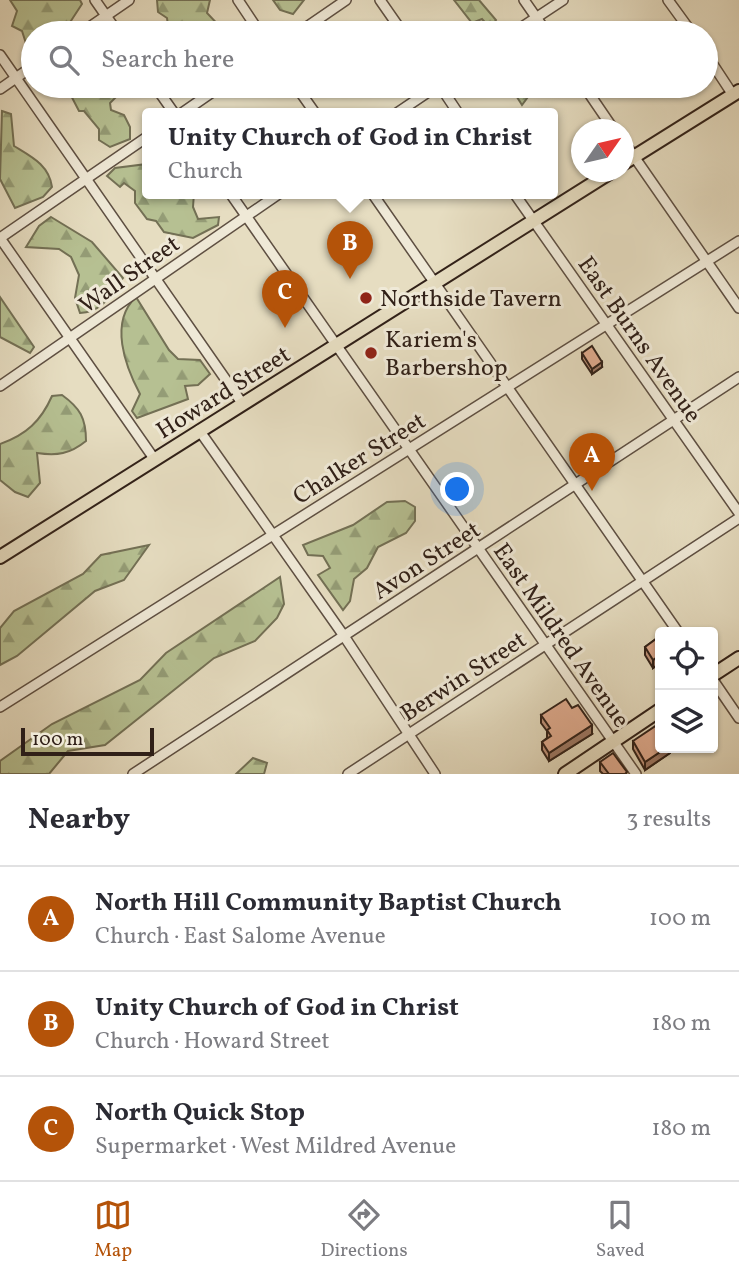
<!DOCTYPE html>
<meta charset="utf-8">
<style>
:root{--surface:#fff;--page:#f2f2f3;--text:#2b2b33;--muted:#7c7c81;--line:#e1e1e2;--accent:#b45309}
body{margin:0;font-family:Vollkorn,serif;background:var(--page);color:var(--text)}
.controls{position:absolute;right:21px;bottom:21px;display:grid;overflow:hidden;border-radius:7px;box-shadow:0 2px 5px #0004}
.controls button{width:63px;height:63px;display:grid;place-items:center;padding:0;border:0;border-bottom:2px solid var(--line);background:var(--surface);color:var(--text);font:35px sans-serif}
.compass{position:absolute;left:571px;top:119px;width:63px;height:63px;border-radius:50%;background:var(--surface);box-shadow:0 2px 5px #0004;rotate:56deg}
.scale{position:absolute;left:21px;bottom:18px;width:133px;box-sizing:border-box;padding-left:7px;border:4px solid #302018;border-top:0;font-size:19px;line-height:24px;white-space:nowrap;color:#302018;-webkit-text-stroke:5px #efe9d7;paint-order:stroke}
.you{position:absolute;left:458px;top:490px;width:24px;height:24px;margin:-18px;border:5px solid #fff;border-radius:50%;background:#1a73e8;box-shadow:0 0 0 10px #1a73e833}
.badge{display:grid;place-items:center;width:46px;height:46px;border-radius:50%;background:var(--accent);color:#fff;font-size:23px;font-weight:700}
.pin{position:absolute;translate:-50% -58px;filter:drop-shadow(0 2px 4px #0008)}
.pin::after{content:'';position:absolute;top:37px;width:24px;height:21px;background:inherit;clip-path:polygon(0 0,100% 0,50% 100%)}
.popup{position:absolute;left:142px;top:108px;width:416px;height:91px;box-sizing:border-box;display:grid;place-content:center;border-radius:7px;background:var(--surface);filter:drop-shadow(0 2px 5px #0005);font-size:23px;white-space:nowrap;color:var(--muted)}
.popup b{font-size:26px;color:var(--text)}
.popup::after{content:'';position:absolute;left:50%;top:100%;margin-left:-14px;border:14px solid transparent;border-top-color:var(--surface)}
.list{margin:0;padding:0;list-style:none}
h2{display:flex;justify-content:space-between;align-items:center;height:91px;margin:0;padding:0 28px;font-size:30px}
h2 small{font-size:23px;font-weight:400;color:var(--muted)}
.list li{display:grid;grid-template-columns:46px 1fr auto;gap:21px;align-items:center;box-sizing:border-box;height:105px;padding:0 28px;border-top:2px solid var(--line)}
.list b{display:block;font-size:26px;white-space:nowrap}
.list p{margin:0;font-size:23px;white-space:nowrap;color:var(--muted)}
.list em{font-size:23px;font-style:normal;color:var(--muted)}
.icon{flex:none;width:38px;height:38px;fill:none;stroke:currentColor;stroke-width:2;stroke-linecap:round;stroke-linejoin:round}
.map{position:relative;flex:none;width:739px;height:774px;overflow:hidden}
.search{position:absolute;background:var(--surface);box-shadow:0 2px 5px #0004;left:21px;right:21px;top:21px;height:77px;display:flex;align-items:center;gap:18px;box-sizing:border-box;padding:0 24px;border-radius:38px;color:var(--muted);font-size:26px}
.sheet{height:406px;background:var(--surface)}
nav{display:flex;justify-content:space-around;align-items:center;box-sizing:border-box;height:98px;border-top:2px solid var(--line);background:var(--surface);font-size:19px;color:var(--muted)}
nav a{display:grid;justify-items:center;gap:4px}
nav .on{color:var(--accent)}
.map>svg:first-child{display:block}
.forest{fill:url(#forest-firs);stroke:#737055;stroke-width:2}
.lines{fill:none;stroke-linecap:round;stroke-linejoin:round}
.minor-casing{stroke:#5e4f42;stroke-width:12}
.major-casing{stroke:#302018;stroke-width:16}
.minor{stroke:#efe9d7;stroke-width:9}
.major{stroke:#e6ddc1;stroke-width:12}
.wall{fill:#c2957d;stroke:#302018;stroke-width:2}
.shaded-wall{fill:#9e7966;stroke:#302018;stroke-width:2}
.building{fill:#e2ad91;stroke:#302018;stroke-width:2}
.poi-dot{fill:#8f2418;stroke:#efe9d7;stroke-width:2.5}
.labels{text-anchor:middle;stroke-width:6;stroke-linejoin:round;paint-order:stroke}
.street-label{font-size:24px;fill:#302018;stroke:#efe9d7}
.poi-label{font-size:24px;fill:#302018;stroke:#efe9d7;text-anchor:start}
</style>
<div class="map">
<svg width="739" height="774" viewBox="0 0 739 774">
<defs>
<pattern id="forest-firs" width="22" height="20" patternUnits="userSpaceOnUse" patternTransform="scale(1.75)"><rect width="22" height="20" fill="#b6c092"/><path d="M5 1l3.5 6h-7zM16 11l3.5 6h-7z" fill="#949c76"/></pattern>
</defs>
<rect width="100%" height="100%" fill="#e6ddc1"/>
<filter id="stains"><feTurbulence type="fractalNoise" baseFrequency=".00286" numOctaves="4"/><feColorMatrix values="0 0 0 0 .2 0 0 0 0 .09 0 0 0 0 .02 0 0 0 .5 -.17"/></filter>
<radialGradient id="worn" r=".72"><stop offset=".6" stop-color="#630" stop-opacity="0"/><stop offset="1" stop-color="#630" stop-opacity=".3"/></radialGradient>
<g class="forest">
<polygon points="10,0 80,0 82,4 63,33 33,33 31,59 22,31 12,26 17,11"/>
<polygon points="157,0 210,0 207,13 226,33 169,33 167,18 158,12"/>
<polygon points="273,0 304,0 293,14 280,10"/>
<polygon points="454,0 479,0 496,20 490,28 482,19 472,23"/>
<polygon points="66,86 115,86 118,95 110,103 111,110 124,115 130,127 130,139 110,147 99,140 99,129 84,111 79,111"/>
<polygon points="510,86 531,86 530,94 522,105"/>
<path d="M2 111 11 114 14 146C32 157 49 165 52 187L43 197 15 208 0 179Z"/>
<polygon points="147,164 147,193 194,193 193,207 198,219 219,217 218,225 193,238 164,232 156,221 147,219 135,203 135,191 124,183 120,187 107,176 115,168"/>
<path d="M51 217 92 242 123 278C110 295 103 312 80 313L75 298 79 275 71 257 59 249 26 247 39 226Z"/>
<polygon points="0,297 34,347 30,353 0,337"/>
<path d="M136 297 169 350 178 359 200 360 210 374 198 385 185 386 188 399 137 418 132 411 140 394C125 366 109 322 136 297Z"/>
<path d="M62 395C80 408 86 418 86 441 70 454 57 456 37 453L40 483 28 497 15 492 0 480V444C26 435 41 421 52 396Z"/>
<polygon points="405,501 415,507 415,521 406,533 378,547 367,568 354,579 350,601 343,610 318,575 330,568 323,556 308,555 303,545 353,525 387,502"/>
<polygon points="149,545 124,580 95,591 17,656 0,665 0,628 14,611 83,574 101,555"/>
<polygon points="280,577 284,604 277,618 255,641 214,658 105,745 68,751 49,774 0,774 0,761 52,724 140,680 166,653"/>
<polygon points="253,758 267,763 264,774 236,774"/>
</g>
<g class="lines">
<defs>
<g id="minor">
<polyline points="95,0 118,33"/>
<polyline points="238,0 260,33"/>
<polyline points="380,0 403,33"/>
<polyline points="524,0 547,33"/>
<polyline points="668,0 692,33"/>
<polyline points="81,33 129,0"/>
<polyline points="298,33 346,0"/>
<polyline points="513,33 563,0"/>
<polyline points="706,54 733,95"/>
<polyline points="0,55 242,403"/>
<polyline points="155,86 174,113"/>
<polyline points="296,86 315,113"/>
<polyline points="440,86 458,113"/>
<polyline points="584,86 614,130"/>
<polyline points="0,89 33,66"/>
<polyline points="182,113 221,86"/>
<polyline points="397,113 437,86"/>
<polyline points="624,142 739,308"/>
<polyline points="230,193 636,774"/>
<polyline points="372,193 678,632"/>
<polyline points="514,193 739,513"/>
<polyline points="0,238 155,460"/>
<polyline points="0,238 147,137"/>
<polyline points="0,386 280,193"/>
<polyline points="199,430 344,636 435,774"/>
<polyline points="713,680 739,718"/>
<polyline points="0,707 739,241"/>
<polyline points="133,774 739,377"/>
<polyline points="348,774 739,518"/>
</g>
<g id="major">
<polyline points="624,163 739,91"/>
<polyline points="0,557 611,172"/>
<polyline points="713,675 739,658"/>
<polyline points="565,774 660,710"/>
</g>
</defs>
<use href="#minor" class="minor-casing"/>
<use href="#major" class="major-casing"/>
<use href="#minor" class="minor"/>
<use href="#major" class="major"/>
</g>
<g class="wall">
<polygon points="582,353 602,367 592,374 582,359"/>
<polygon points="660,636 660,663 653,668 645,655 645,647"/>
<polygon points="541,715 592,734 549,761 542,750 542,742 547,738 547,731 541,723"/>
<polygon points="633,741 670,748 670,753 645,770 633,749"/>
<polygon points="600,762 627,774 603,774 600,771"/>
</g>
<g class="shaded-wall">
<polygon points="602,362 602,367 592,374 592,369"/>
<polygon points="660,655 660,663 653,668 653,660"/>
<polygon points="592,725 592,734 549,761 549,753"/>
<polygon points="666,748 670,748 670,753 645,770 645,762"/>
</g>
<g class="building">
<polygon points="592,346 602,362 592,369 582,353"/>
<polygon points="660,636 660,655 653,660 645,647"/>
<polygon points="566,699 572,708 578,705 592,725 549,753 542,742 551,736 547,730 550,728 541,715"/>
<polygon points="657,725 660,730 660,748 666,748 645,762 633,741"/>
<polygon points="613,753 627,772 625,774 609,774 600,762"/>
</g>
<g class="poi-dot">
<circle cx="366" cy="298" r="7"/>
<circle cx="371" cy="353" r="7"/>
</g>
<g class="labels">
<g class="street-label">
<text transform="translate(129 274) rotate(-35)" y="8">Wall Street</text>
<text transform="translate(640 339) rotate(55)" y="8">East Burns Avenue</text>
<text transform="translate(223 392) rotate(-32)" y="8">Howard Street</text>
<text transform="translate(359 458) rotate(-32)" y="8">Chalker Street</text>
<text transform="translate(426 560) rotate(-33)" y="8">Avon Street</text>
<text transform="translate(562 635) rotate(55)" y="8">East Mildred Avenue</text>
<text transform="translate(463 676) rotate(-33)" y="8">Berwin Street</text>
</g>
<g class="poi-label">
<text x="380" y="306">Northside Tavern</text>
<text x="385" y="347">Kariem's<tspan x="385" dy="28">Barbershop</tspan></text>
</g>
</g>
<rect width="100%" height="100%" filter="url(#stains)"/>
<rect width="100%" height="100%" fill="url(#worn)"/>
</svg>
<div class="controls">
<button><svg class="icon" aria-label="locate" viewBox="0 0 24 24"><circle cx="12" cy="12" r="6"/><path d="M12 2v4M12 18v4M2 12h4M18 12h4"/></svg></button>
<button><svg class="icon" aria-label="layers" viewBox="0 0 24 24"><path d="M12 4l9 5-9 5-9-5zM3 14l9 5 9-5"/></svg></button>
</div>
<svg class="compass" viewBox="-18 -18 36 36"><path d="M0-13l5 13h-10z" fill="#e53935"/><path d="M0 13l5-13h-10z" fill="#7c7c81"/></svg>
<div class="scale">100 m</div>
<div class="you"></div>
<div class="pin badge" style="left:592px;top:491px">A</div>
<div class="pin badge" style="left:350px;top:279px">B</div>
<div class="popup"><b>Unity Church of God in Christ</b>Church</div>
<div class="pin badge" style="left:285px;top:328px">C</div>
<div class="search"><svg class="icon" aria-label="search" viewBox="0 0 24 24"><circle cx="10" cy="10" r="6"/><path d="M15 15l6 6"/></svg>Search here</div>
</div>
<section class="sheet">
<h2>Nearby<small>3 results</small></h2>
<ul class="list">
<li><span class="badge">A</span><div><b>North Hill Community Baptist Church</b><p>Church · East Salome Avenue</p></div><em>100 m</em></li>
<li><span class="badge">B</span><div><b>Unity Church of God in Christ</b><p>Church · Howard Street</p></div><em>180 m</em></li>
<li><span class="badge">C</span><div><b>North Quick Stop</b><p>Supermarket · West Mildred Avenue</p></div><em>180 m</em></li>
</ul>
</section>
<nav>
<a class="on"><svg class="icon" aria-label="map" viewBox="0 0 24 24"><path d="M3 6l6-2 6 2 6-2v14l-6 2-6-2-6 2zM9 4v14M15 6v14"/></svg>Map</a>
<a><svg class="icon" aria-label="directions" viewBox="0 0 24 24"><path d="M12 3l9 9-9 9-9-9zM9 14v-3h6M13 9l2 2-2 2"/></svg>Directions</a>
<a><svg class="icon" aria-label="saved" viewBox="0 0 24 24"><path d="M7 4h10v16l-5-4-5 4z"/></svg>Saved</a>
</nav>
